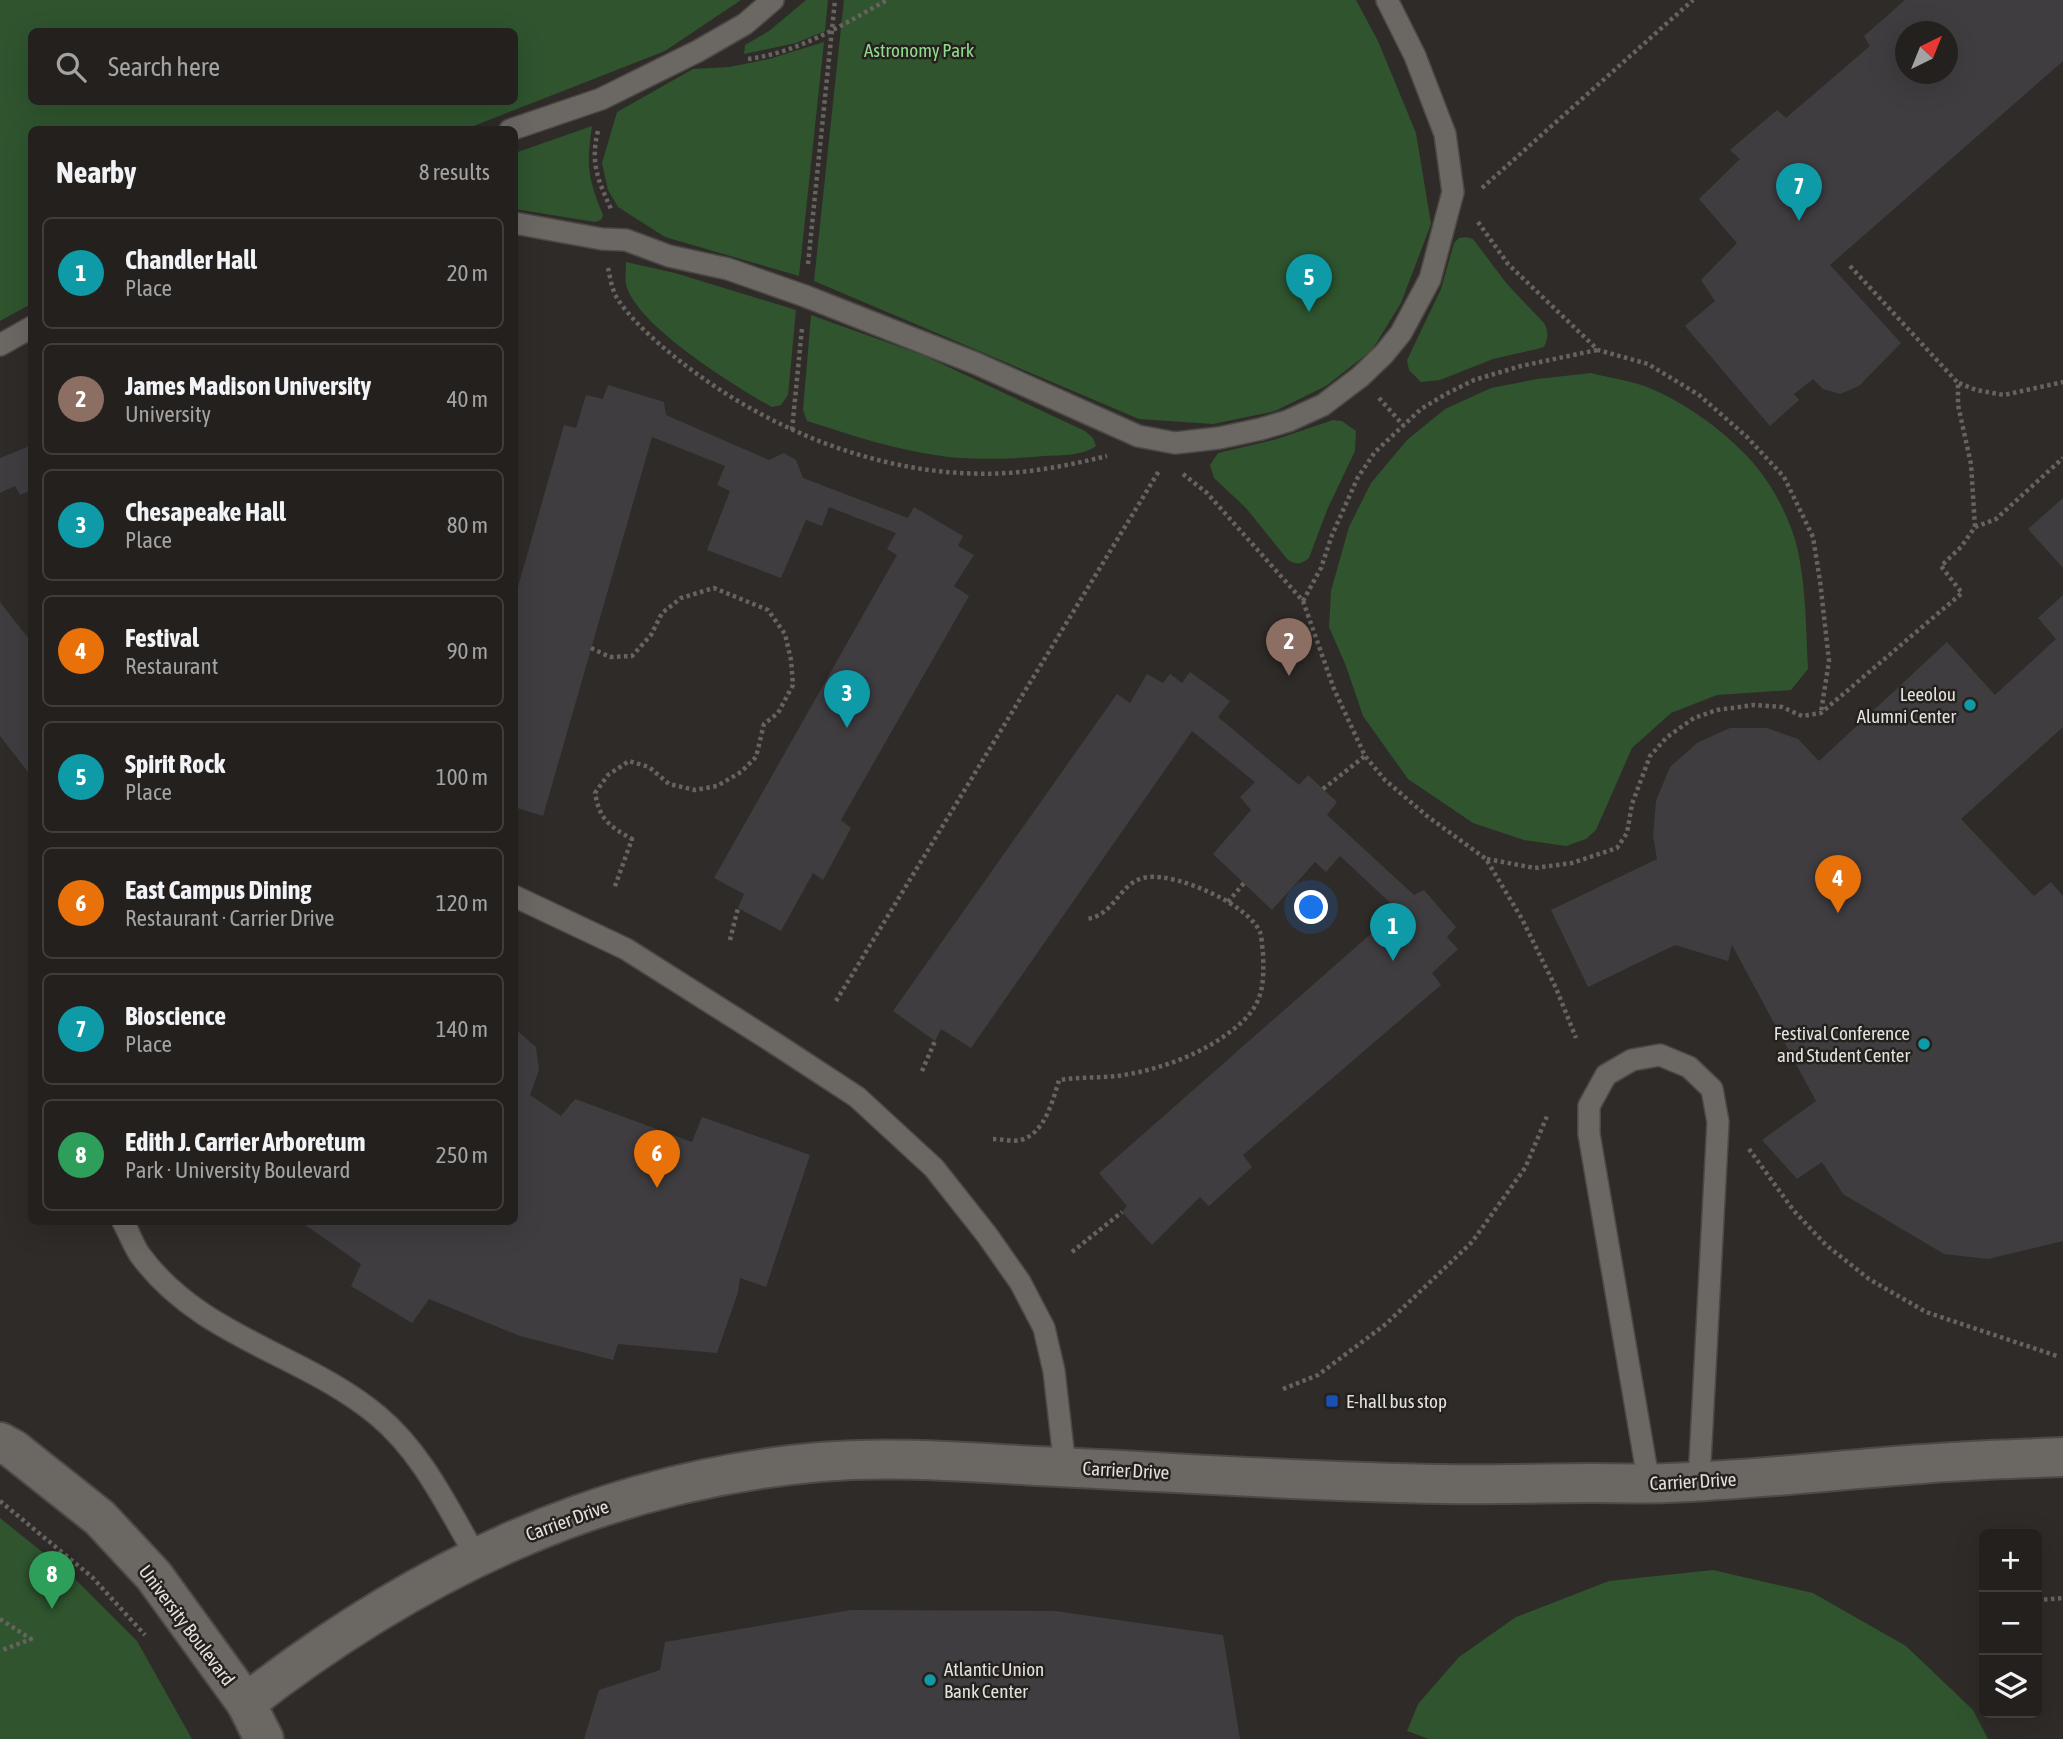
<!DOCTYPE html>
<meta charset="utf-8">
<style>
:root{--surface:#23201e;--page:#2b2827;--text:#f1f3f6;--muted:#a3a3a4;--line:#403e3c;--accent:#0b8043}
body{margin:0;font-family:"Asap Condensed",sans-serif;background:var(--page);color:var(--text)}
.controls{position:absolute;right:21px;bottom:21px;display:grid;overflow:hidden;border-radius:10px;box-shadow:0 7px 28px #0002}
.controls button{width:63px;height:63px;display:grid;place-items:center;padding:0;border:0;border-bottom:2px solid var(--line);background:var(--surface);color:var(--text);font:35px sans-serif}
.compass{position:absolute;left:1895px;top:21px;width:63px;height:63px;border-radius:50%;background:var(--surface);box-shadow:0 7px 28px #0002;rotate:43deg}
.you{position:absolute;left:1312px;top:908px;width:24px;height:24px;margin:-18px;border:5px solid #fff;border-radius:50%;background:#1a73e8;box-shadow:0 0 0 10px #1a73e833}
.badge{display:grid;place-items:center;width:46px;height:46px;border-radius:50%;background:var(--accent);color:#fff;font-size:23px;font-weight:700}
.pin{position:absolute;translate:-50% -58px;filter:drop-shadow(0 2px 4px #0008)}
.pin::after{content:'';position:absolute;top:37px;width:24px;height:21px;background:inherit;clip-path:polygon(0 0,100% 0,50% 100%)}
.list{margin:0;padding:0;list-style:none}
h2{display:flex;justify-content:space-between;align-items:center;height:91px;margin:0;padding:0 28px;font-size:30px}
h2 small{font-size:23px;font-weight:400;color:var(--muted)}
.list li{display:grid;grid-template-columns:46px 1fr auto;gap:21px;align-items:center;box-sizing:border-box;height:112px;margin:0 14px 14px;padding:0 14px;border:2px solid var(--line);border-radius:10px}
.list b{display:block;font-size:26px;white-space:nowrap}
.list p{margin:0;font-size:23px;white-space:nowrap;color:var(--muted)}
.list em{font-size:23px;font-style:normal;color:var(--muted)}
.icon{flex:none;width:38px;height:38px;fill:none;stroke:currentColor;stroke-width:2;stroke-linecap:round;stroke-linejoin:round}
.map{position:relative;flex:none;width:2063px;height:1739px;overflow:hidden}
.search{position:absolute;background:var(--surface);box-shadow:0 7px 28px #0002;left:28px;top:28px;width:490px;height:77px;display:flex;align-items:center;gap:18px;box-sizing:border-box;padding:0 24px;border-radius:10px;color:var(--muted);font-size:26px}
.panel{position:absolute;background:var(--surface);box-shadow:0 7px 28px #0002;left:28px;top:126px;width:490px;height:1099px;border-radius:10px}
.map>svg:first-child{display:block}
.green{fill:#2f542e;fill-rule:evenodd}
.building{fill:#403d41;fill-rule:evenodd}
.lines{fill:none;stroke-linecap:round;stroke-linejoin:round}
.lane-casing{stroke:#4c4946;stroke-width:24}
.secondary-casing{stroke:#4c4946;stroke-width:42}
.path{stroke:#666360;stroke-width:4.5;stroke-dasharray:3.5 3.5;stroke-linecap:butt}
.lane{stroke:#6b6763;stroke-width:21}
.secondary{stroke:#6b6763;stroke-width:38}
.culture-dot{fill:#0f9aa8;stroke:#25221e;stroke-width:2.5}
.transit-dot{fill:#1a4fb4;stroke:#25221e;stroke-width:2.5}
.labels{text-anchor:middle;stroke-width:5;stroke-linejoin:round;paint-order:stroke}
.park-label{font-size:19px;fill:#91db8f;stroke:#25221e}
.poi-label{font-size:19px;fill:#e3e1df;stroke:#25221e;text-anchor:end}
.street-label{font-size:19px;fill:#e3e1df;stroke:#25221e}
</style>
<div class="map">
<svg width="2063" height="1739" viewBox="0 0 2063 1739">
<rect width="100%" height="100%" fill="#2f2b28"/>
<g class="green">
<path d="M0 0H741L665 51 466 129 32 130 31 304 0 321ZM32 32H514V102H32Z"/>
<polygon points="806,0 828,0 825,31 796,43 744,54 745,45 769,31"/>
<polygon points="844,0 1356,0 1378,41 1416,133 1431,224 1401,303 1372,350 1326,386 1275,411 1213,424 1139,419 814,281"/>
<polygon points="824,42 799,276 665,237 618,207 608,190 602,163 617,112 693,69 729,67 769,59"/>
<path d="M592 126C586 166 588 178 603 215L601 220 595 222 515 209V153Z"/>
<path d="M1466 237 1473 239 1507 284 1544 323C1549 332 1548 338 1544 347L1537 349 1493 359 1440 380 1421 382 1409 370 1407 360 1441 289 1454 243 1459 238Z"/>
<path d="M626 262 675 273 796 310 788 395 781 405 772 407C736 387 635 325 626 284 625 277 626 269 626 262Z"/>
<path d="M811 315 925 356 1085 431 1093 438 1096 446C1082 456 1061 455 1044 456 1012 459 980 460 948 457 900 451 853 436 807 421L803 410Z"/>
<path d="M1591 373C1606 377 1622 379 1638 384 1678 396 1733 436 1759 470 1776 492 1792 523 1798 551 1806 589 1806 630 1808 669L1791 690 1717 695 1671 713 1632 748 1596 830 1586 839 1566 846 1524 840 1473 823 1408 779 1363 716 1346 666 1329 627 1331 591 1349 527 1371 483 1407 440 1445 409 1491 388 1537 379Z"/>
<path d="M1333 420 1342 421 1356 431 1355 451 1327 510 1309 558C1301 565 1295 565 1287 559L1246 508 1214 478 1210 465 1218 453 1277 439Z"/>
<polygon points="0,1518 72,1576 137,1641 192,1739 0,1739"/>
<polygon points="1713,1570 1813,1593 1906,1646 1973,1710 1988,1739 1429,1739 1407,1731 1418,1704 1459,1657 1516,1617 1609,1581"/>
</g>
<g class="building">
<path d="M1905 0H2063V61L1830 265 1901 343 1859 386 1840 394 1823 389 1813 379 1794 394 1799 400 1770 426 1685 326 1715 301 1701 280 1737 243 1699 199 1740 159 1730 150 1777 110 1786 118 1870 46 1864 36ZM1906 32H1948V74H1906Z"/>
<polygon points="608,385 664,402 666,415 769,460 784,453 796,460 803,478 908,518 914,507 963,536 958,546 974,555 954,586 969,596 841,820 851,828 823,880 813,873 781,931 738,908 744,894 714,878 897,555 887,549 896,533 829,507 822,526 806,520 781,578 707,550 730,491 717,485 725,466 652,437 543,816 514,807 514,601 564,425 576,428 586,395 603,399"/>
<polygon points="32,445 32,490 20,495 15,486 0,493 0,458"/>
<polygon points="2063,498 2063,568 2028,529"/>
<polygon points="2063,595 2063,727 1961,819 2034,896 2051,882 2063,896 2063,1241 1988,1259 1944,1254 1843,1194 1822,1162 1797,1179 1762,1140 1816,1101 1732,945 1728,961 1675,945 1588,987 1551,910 1657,859 1653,836 1656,801 1670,767 1697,743 1730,728 1767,728 1798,739 1819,761 1947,642 1995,695 2056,639 2038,618"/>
<polygon points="0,602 32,643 32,777 0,736"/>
<polygon points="1190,672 1230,701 1218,717 1299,785 1308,775 1337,802 1327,815 1414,895 1424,890 1456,927 1447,937 1458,949 1432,973 1441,985 1243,1155 1252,1167 1209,1206 1200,1197 1152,1245 1122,1212 1127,1206 1099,1173 1398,910 1340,856 1326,872 1315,862 1272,910 1213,854 1251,810 1240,797 1255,782 1192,731 971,1048 941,1029 935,1041 893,1011 1117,694 1130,703 1147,674 1163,683 1170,674 1182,683"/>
<polygon points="514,1028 536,1047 539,1070 530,1095 561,1116 575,1099 692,1142 702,1117 810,1155 766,1287 740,1278 738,1292 717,1353 618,1344 613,1360 520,1336 429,1299 412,1323 351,1286 361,1264 301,1222 514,1222"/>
<polygon points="851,1610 1055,1611 1223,1635 1240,1739 584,1739 599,1690 660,1670 665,1642"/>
</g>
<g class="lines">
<defs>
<g id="lane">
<polyline points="510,130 601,99 698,51 745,24 773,0"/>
<polyline points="514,223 602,239 626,240 669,256 728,269 805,296 975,363 1138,436 1175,443 1219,438 1261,429 1288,421 1323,405 1360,377 1384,354 1401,333 1430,279 1453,192 1445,134 1415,56 1387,0"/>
<polyline points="0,345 32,327"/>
<polyline points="514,896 626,949 776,1044 857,1097 934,1168 987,1235 1020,1282 1044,1328 1054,1371 1065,1467"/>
<path d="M123 1222C129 1232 133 1245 140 1255 201 1338 302 1353 377 1415 422 1452 448 1508 477 1558"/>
<polyline points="1649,1484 1589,1134 1589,1106 1606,1075 1632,1060 1660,1055 1689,1067 1712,1089 1718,1122 1699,1481"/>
</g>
<g id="secondary">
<polyline points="0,1442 13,1449 100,1518 154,1576 246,1703 264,1739"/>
<path d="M246 1703C417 1570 602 1481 820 1462 892 1456 964 1462 1037 1466 1172 1472 1306 1482 1442 1484 1492 1485 1542 1483 1592 1483 1618 1483 1643 1484 1668 1483 1753 1480 1837 1470 1922 1464 1969 1460 2016 1459 2063 1457"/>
</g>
</defs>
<use href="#lane" class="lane-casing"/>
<use href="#secondary" class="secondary-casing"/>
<g class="path">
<path d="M748 59C800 52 842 25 887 0"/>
<path d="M598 131C590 163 598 180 611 209"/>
<polyline points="1482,188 1693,0"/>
<polyline points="1478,222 1508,264 1598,350 1648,364 1699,395 1747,437 1784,477 1813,537 1820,581 1829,661 1821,712"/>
<polyline points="808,264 835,0"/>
<polyline points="1850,266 1958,383 1958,405 1971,464 1975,527"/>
<path d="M608 268C610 277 612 290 617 298 632 322 663 348 685 365 775 434 892 480 1007 473 1041 471 1074 464 1107 456"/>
<polyline points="1959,383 1976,390 2004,395 2063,382"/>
<polyline points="1379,398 1403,425"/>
<polyline points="792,430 802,328"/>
<polyline points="1183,474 1207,493 1303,601 1334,689 1365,756 1385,780 1427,816 1486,859 1522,919 1556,988 1576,1038"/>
<polyline points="1303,601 1321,568 1332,535 1358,477 1375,452 1421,409 1446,394 1474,380 1521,366 1597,350"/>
<path d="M591 648 610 657 632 656 651 635 662 613 681 598 714 588 768 610 785 634 791 660 793 685 778 713 764 724 756 757 741 772 717 786 695 790 669 784 649 767 629 761 608 775 595 793C600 820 609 826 632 839L614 889"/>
<polyline points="1323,789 1365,756"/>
<polyline points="1487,859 1535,868 1572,863 1617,848 1627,833 1632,804 1650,756 1667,737 1694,718 1717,710 1754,705 1782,707 1802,716 1821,713 1962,593 1941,566 1961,547 1975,527 1996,519 2063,458"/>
<polyline points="1228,902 1244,883"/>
<polyline points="730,940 738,908"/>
<polyline points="836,1001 1159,471"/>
<polyline points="922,1071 935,1041"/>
<path d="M993 1139C1001 1139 1014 1142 1021 1140 1045 1133 1053 1100 1059 1080 1078 1077 1098 1078 1117 1076 1161 1070 1210 1052 1243 1021 1264 1001 1264 981 1263 953 1262 947 1262 938 1260 932 1248 904 1178 874 1149 877 1119 879 1116 917 1085 919"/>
<polyline points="1749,1149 1794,1211 1826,1245 1869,1279 1926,1312 2057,1356"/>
<polyline points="1072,1252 1122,1212"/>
<polyline points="1283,1389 1318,1375 1386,1324 1472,1242 1525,1168 1548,1114"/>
<polyline points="0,1501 92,1577 145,1635"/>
<polyline points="1999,1533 1999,1534"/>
<polyline points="2037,1600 2063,1598"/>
<polyline points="0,1619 31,1639 0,1651"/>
</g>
<use href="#lane" class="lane"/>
<use href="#secondary" class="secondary"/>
</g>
<g class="culture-dot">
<circle cx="1970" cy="705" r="7"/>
<circle cx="1924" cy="1044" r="7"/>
<circle cx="930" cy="1680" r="7"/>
</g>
<rect class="transit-dot" x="1325" y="1394" width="14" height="14" rx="3.5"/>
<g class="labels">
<g class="park-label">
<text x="919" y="57">Astronomy Park</text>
</g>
<g class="poi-label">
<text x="1956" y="701">Leeolou<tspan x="1956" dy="22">Alumni Center</tspan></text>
<text x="1910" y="1040">Festival Conference<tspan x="1910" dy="22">and Student Center</tspan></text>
<text x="1346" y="1408" text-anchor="start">E-hall bus stop</text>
<text x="944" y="1676" text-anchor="start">Atlantic Union<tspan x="944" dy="22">Bank Center</tspan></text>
</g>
<g class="street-label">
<text transform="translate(1126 1470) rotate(3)" y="7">Carrier Drive</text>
<text transform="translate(1693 1481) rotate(-3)" y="7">Carrier Drive</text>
<text transform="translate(567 1520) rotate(-20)" y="7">Carrier Drive</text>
<text transform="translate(187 1625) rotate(53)" y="7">University Boulevard</text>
</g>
</g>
</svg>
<div class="controls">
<button>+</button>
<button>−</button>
<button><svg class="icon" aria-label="layers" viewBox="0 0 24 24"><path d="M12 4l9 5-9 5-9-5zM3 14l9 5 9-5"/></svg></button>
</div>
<svg class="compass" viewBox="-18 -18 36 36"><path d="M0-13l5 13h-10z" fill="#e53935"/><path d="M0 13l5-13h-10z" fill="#a3a3a4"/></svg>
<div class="you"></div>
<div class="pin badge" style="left:1393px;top:961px;background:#0f9aa8">1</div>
<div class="pin badge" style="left:1289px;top:676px;background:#8d6e63">2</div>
<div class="pin badge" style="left:847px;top:728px;background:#0f9aa8">3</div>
<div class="pin badge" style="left:1838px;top:913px;background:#e8710a">4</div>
<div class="pin badge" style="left:1309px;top:312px;background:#0f9aa8">5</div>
<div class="pin badge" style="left:657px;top:1188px;background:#e8710a">6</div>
<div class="pin badge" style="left:1799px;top:221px;background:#0f9aa8">7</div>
<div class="pin badge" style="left:52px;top:1609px;background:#2e9e5b">8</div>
<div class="search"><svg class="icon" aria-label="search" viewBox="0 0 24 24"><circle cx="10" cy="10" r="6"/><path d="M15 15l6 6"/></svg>Search here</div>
<section class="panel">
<h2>Nearby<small>8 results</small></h2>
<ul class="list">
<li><span class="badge" style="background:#0f9aa8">1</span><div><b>Chandler Hall</b><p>Place</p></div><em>20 m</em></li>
<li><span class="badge" style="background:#8d6e63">2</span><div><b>James Madison University</b><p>University</p></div><em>40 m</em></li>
<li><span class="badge" style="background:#0f9aa8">3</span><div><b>Chesapeake Hall</b><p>Place</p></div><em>80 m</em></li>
<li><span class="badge" style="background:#e8710a">4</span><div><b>Festival</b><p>Restaurant</p></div><em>90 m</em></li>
<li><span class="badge" style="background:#0f9aa8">5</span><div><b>Spirit Rock</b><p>Place</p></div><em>100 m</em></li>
<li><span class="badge" style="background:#e8710a">6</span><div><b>East Campus Dining</b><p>Restaurant · Carrier Drive</p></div><em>120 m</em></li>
<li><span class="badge" style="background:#0f9aa8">7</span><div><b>Bioscience</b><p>Place</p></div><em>140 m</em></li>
<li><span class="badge" style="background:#2e9e5b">8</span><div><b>Edith J. Carrier Arboretum</b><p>Park · University Boulevard</p></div><em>250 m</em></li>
</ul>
</section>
</div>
